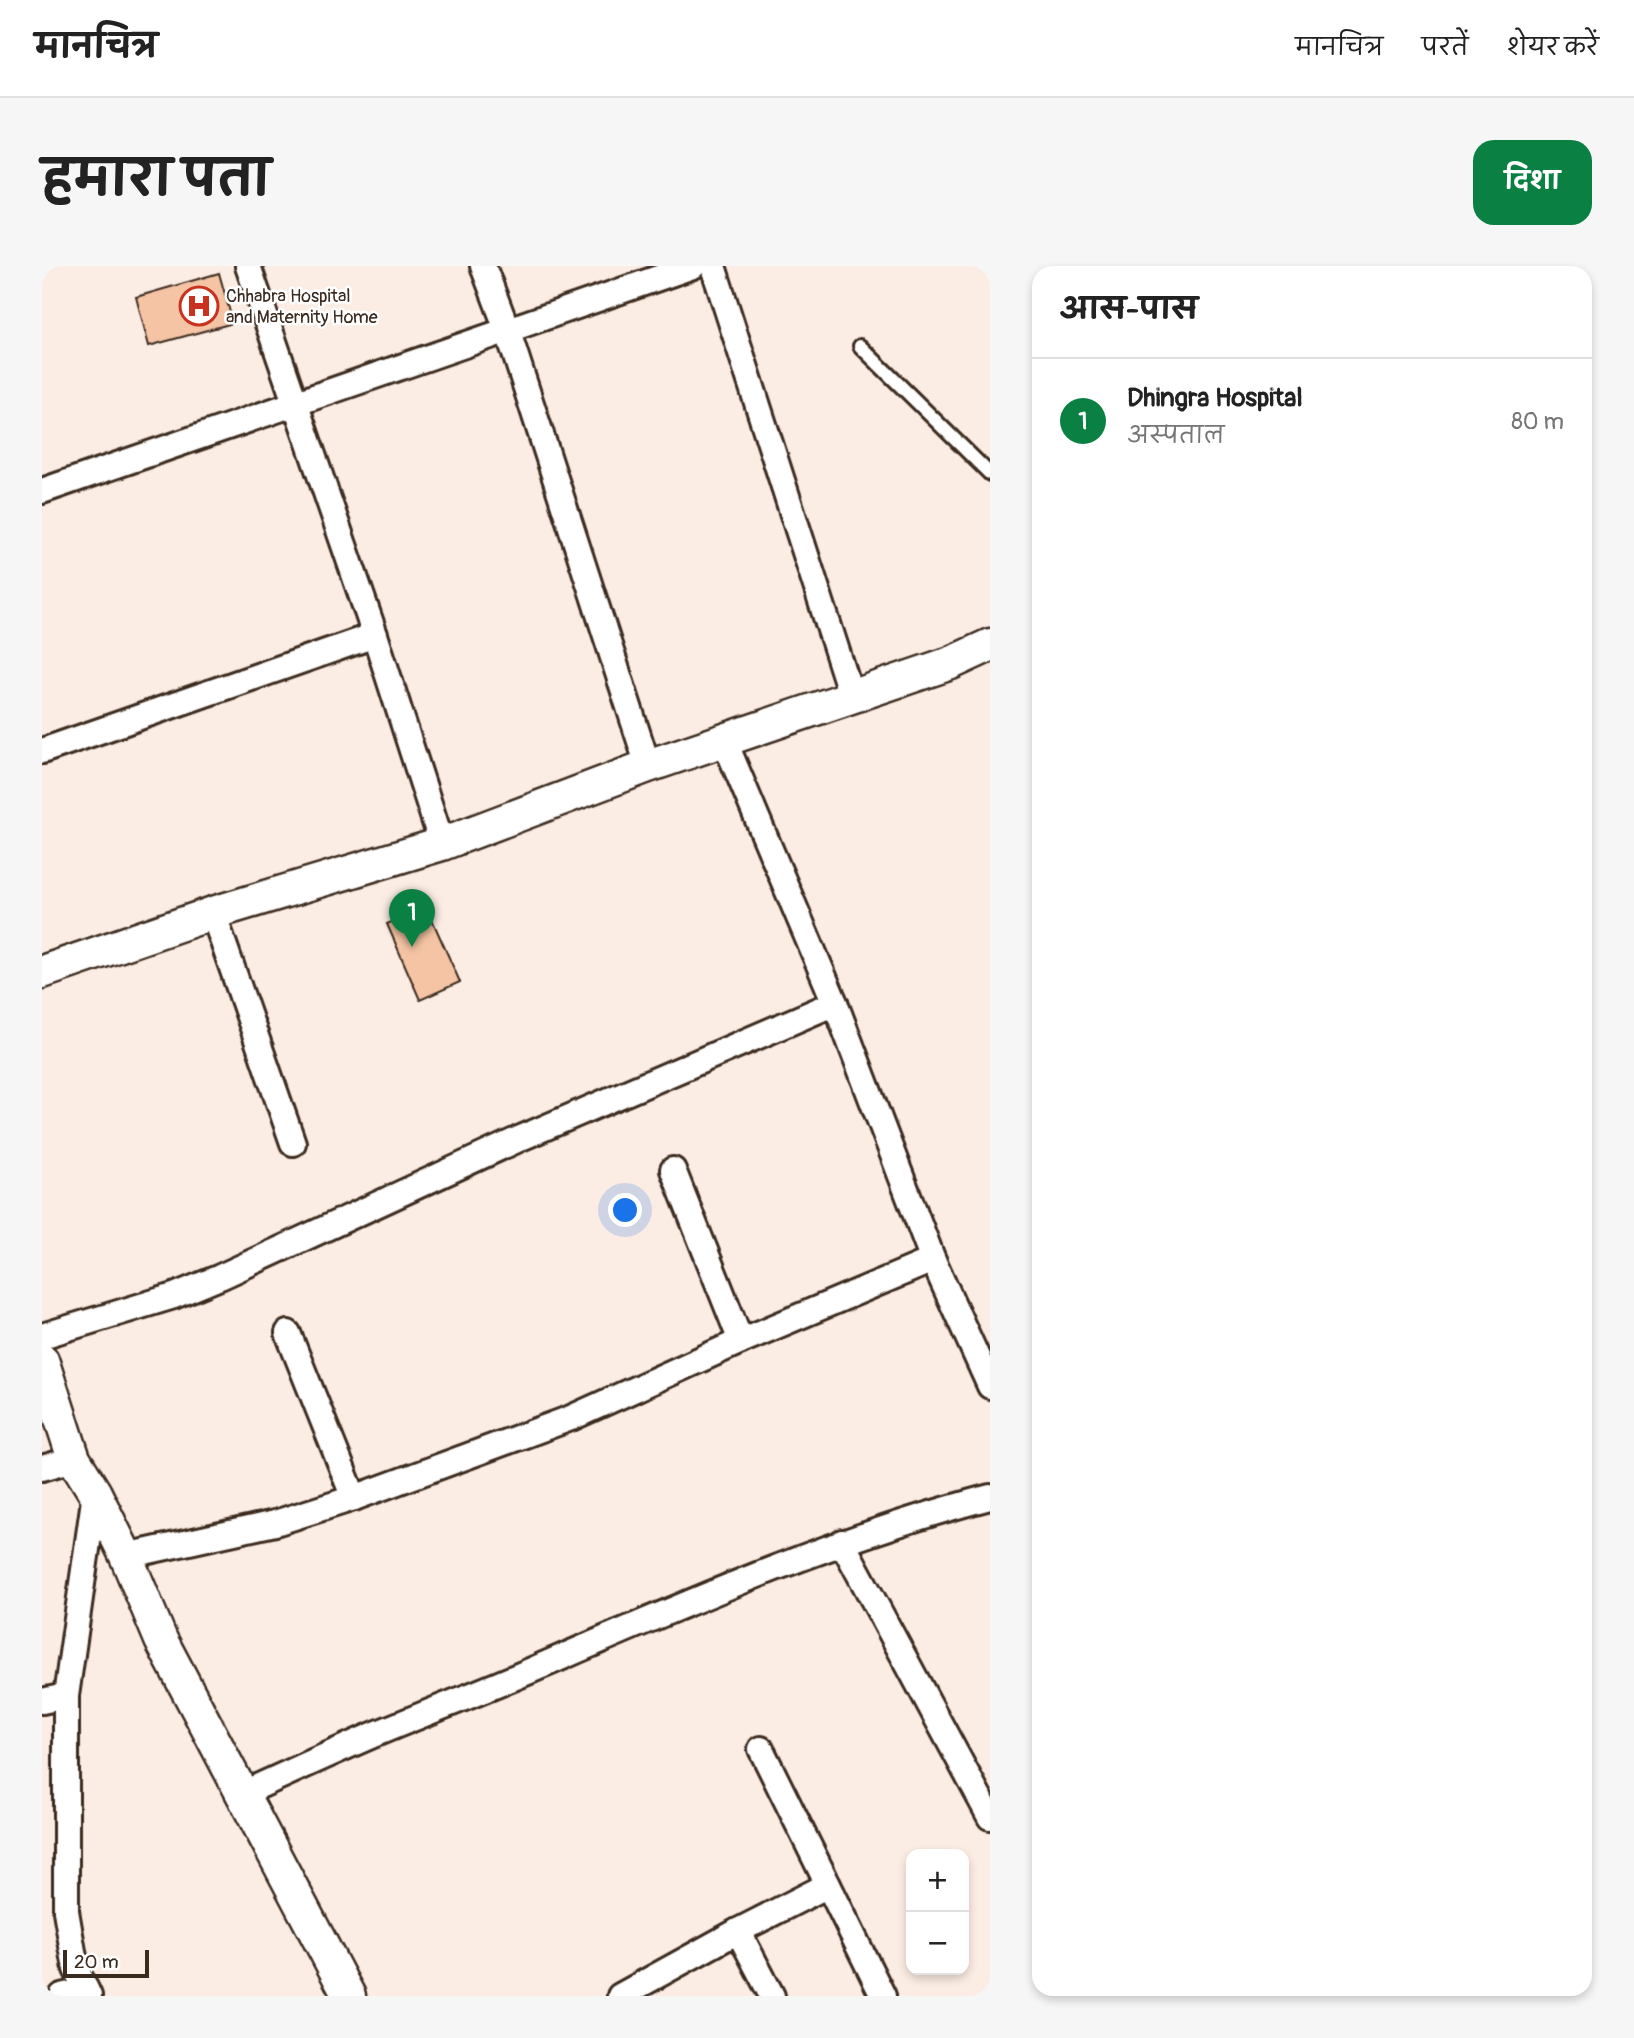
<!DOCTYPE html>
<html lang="hi">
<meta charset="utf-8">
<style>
:root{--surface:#fff;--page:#f6f6f6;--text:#222;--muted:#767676;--line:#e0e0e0;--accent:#0b8043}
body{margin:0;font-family:Pangolin,"Playpen Sans Deva",sans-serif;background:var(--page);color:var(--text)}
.controls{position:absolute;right:21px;bottom:21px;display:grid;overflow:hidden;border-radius:14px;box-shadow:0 4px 10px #0003}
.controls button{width:63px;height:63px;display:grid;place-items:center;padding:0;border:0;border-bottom:2px solid var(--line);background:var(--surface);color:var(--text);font:35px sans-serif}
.scale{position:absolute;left:21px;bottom:18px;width:86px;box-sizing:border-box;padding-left:7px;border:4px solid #3b2a1e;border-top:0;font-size:19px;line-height:24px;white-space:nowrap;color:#3b2a1e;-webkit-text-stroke:5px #fff;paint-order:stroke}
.you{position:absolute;left:584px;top:945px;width:24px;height:24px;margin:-18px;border:5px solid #fff;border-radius:50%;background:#1a73e8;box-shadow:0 0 0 10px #1a73e833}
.badge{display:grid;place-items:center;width:46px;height:46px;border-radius:50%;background:var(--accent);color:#fff;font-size:23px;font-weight:700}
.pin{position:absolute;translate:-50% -58px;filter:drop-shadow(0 2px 4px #0008)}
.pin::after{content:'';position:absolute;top:37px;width:24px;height:21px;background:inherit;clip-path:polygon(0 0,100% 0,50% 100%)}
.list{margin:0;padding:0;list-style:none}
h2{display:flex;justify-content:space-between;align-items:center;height:91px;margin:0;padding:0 28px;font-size:30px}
h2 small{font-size:23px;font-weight:400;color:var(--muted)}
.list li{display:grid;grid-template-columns:46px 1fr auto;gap:21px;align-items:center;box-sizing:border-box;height:126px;padding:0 28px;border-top:2px solid var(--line)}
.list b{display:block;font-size:26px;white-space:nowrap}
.list p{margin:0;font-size:23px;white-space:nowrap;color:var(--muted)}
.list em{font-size:23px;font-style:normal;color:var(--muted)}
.map{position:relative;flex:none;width:948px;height:1730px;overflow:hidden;border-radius:21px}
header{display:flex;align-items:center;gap:42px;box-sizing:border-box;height:98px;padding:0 35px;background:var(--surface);border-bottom:2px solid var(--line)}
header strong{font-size:33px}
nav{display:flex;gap:38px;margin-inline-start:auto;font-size:24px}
.intro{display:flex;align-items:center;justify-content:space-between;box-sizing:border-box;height:168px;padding:0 42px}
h1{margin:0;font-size:49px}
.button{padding:18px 32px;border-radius:21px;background:var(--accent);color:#fff;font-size:24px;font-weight:700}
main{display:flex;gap:42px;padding:0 42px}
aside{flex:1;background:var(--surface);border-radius:21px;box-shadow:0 4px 10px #0003}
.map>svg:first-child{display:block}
.building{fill:#f4c4a4;stroke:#3b2a1e;stroke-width:2}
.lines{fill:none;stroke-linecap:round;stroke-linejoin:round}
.service-casing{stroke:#3b2a1e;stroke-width:18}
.minor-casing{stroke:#3b2a1e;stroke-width:30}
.tertiary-casing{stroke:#3b2a1e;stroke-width:37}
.service{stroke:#fff;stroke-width:12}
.minor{stroke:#fff;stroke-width:24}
.tertiary{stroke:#fff;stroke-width:32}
.labels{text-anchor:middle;stroke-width:5;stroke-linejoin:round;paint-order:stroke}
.poi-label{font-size:18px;fill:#3b2a1e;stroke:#fff;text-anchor:start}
</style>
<header>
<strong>मानचित्र</strong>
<nav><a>मानचित्र</a><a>परतें</a><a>शेयर करें</a></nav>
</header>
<div class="intro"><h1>हमारा पता</h1><a class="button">दिशा</a></div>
<main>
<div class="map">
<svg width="948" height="1730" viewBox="0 0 948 1730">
<rect width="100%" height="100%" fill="#fcede4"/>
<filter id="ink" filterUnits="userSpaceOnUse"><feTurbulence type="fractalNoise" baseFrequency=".0143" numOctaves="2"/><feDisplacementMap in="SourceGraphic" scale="14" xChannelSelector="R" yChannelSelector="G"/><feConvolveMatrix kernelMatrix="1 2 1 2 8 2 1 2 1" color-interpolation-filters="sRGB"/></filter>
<g filter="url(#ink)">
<g class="building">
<polygon points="177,7 191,57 107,80 94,31"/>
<polygon points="384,640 418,716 378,734 345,658"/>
</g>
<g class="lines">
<defs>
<polyline id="service" points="818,80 948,208"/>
<g id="minor">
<polyline points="206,0 333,369 400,578"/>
<polyline points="441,0 466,66 606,500"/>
<polyline points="671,0 810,432"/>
<polyline points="0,225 651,0"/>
<polyline points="683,476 793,737 891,994 948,1120"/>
<polyline points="0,485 333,369"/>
<polyline points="171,647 251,877"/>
<polyline points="631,904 699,1075"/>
<polyline points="246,1067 312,1232"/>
<polyline points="0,1070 132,1030 178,1011 479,872 793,737"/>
<polyline points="0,1202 32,1193"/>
<polyline points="800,1276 948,1551"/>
<polyline points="84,1290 233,1257 312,1232 529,1152 699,1075 891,994"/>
<polyline points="0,1435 24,1430"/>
<polyline points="719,1483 841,1730"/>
<path d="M200 1528C244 1508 287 1488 331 1469 386 1446 442 1425 497 1401 645 1337 792 1272 948 1231"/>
<polyline points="696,1665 730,1730"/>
<polyline points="20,1730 44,1724"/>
<polyline points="47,1730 34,1703 24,1645 24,1430 53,1227"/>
<polyline points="578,1730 696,1665 786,1619"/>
</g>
<g id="tertiary">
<polyline points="0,706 171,647 400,578 606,500 909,397 948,379"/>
<polyline points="0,1094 32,1193 53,1227 84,1290 119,1374 307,1730"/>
</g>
</defs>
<use href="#service" class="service-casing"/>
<use href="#minor" class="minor-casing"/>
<use href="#tertiary" class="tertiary-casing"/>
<use href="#service" class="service"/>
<use href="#minor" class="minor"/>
<use href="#tertiary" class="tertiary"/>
</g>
</g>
<defs>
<symbol id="hospital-ring" viewBox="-11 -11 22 22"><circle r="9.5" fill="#fff" stroke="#c8321e" stroke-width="1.5"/><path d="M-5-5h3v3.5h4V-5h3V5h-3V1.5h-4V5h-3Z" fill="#c8321e"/></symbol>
</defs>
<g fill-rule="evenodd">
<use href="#hospital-ring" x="135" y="18" width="44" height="44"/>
</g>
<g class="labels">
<g class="poi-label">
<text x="184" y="36">Chhabra Hospital<tspan x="184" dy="21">and Maternity Home</tspan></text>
</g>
</g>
</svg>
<div class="controls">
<button>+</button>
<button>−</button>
</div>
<div class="scale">20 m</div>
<div class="you"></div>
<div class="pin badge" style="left:370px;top:681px">1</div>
</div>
<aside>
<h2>आस-पास<small></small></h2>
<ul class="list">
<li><span class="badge">1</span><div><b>Dhingra Hospital</b><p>अस्पताल</p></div><em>80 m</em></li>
</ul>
</aside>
</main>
